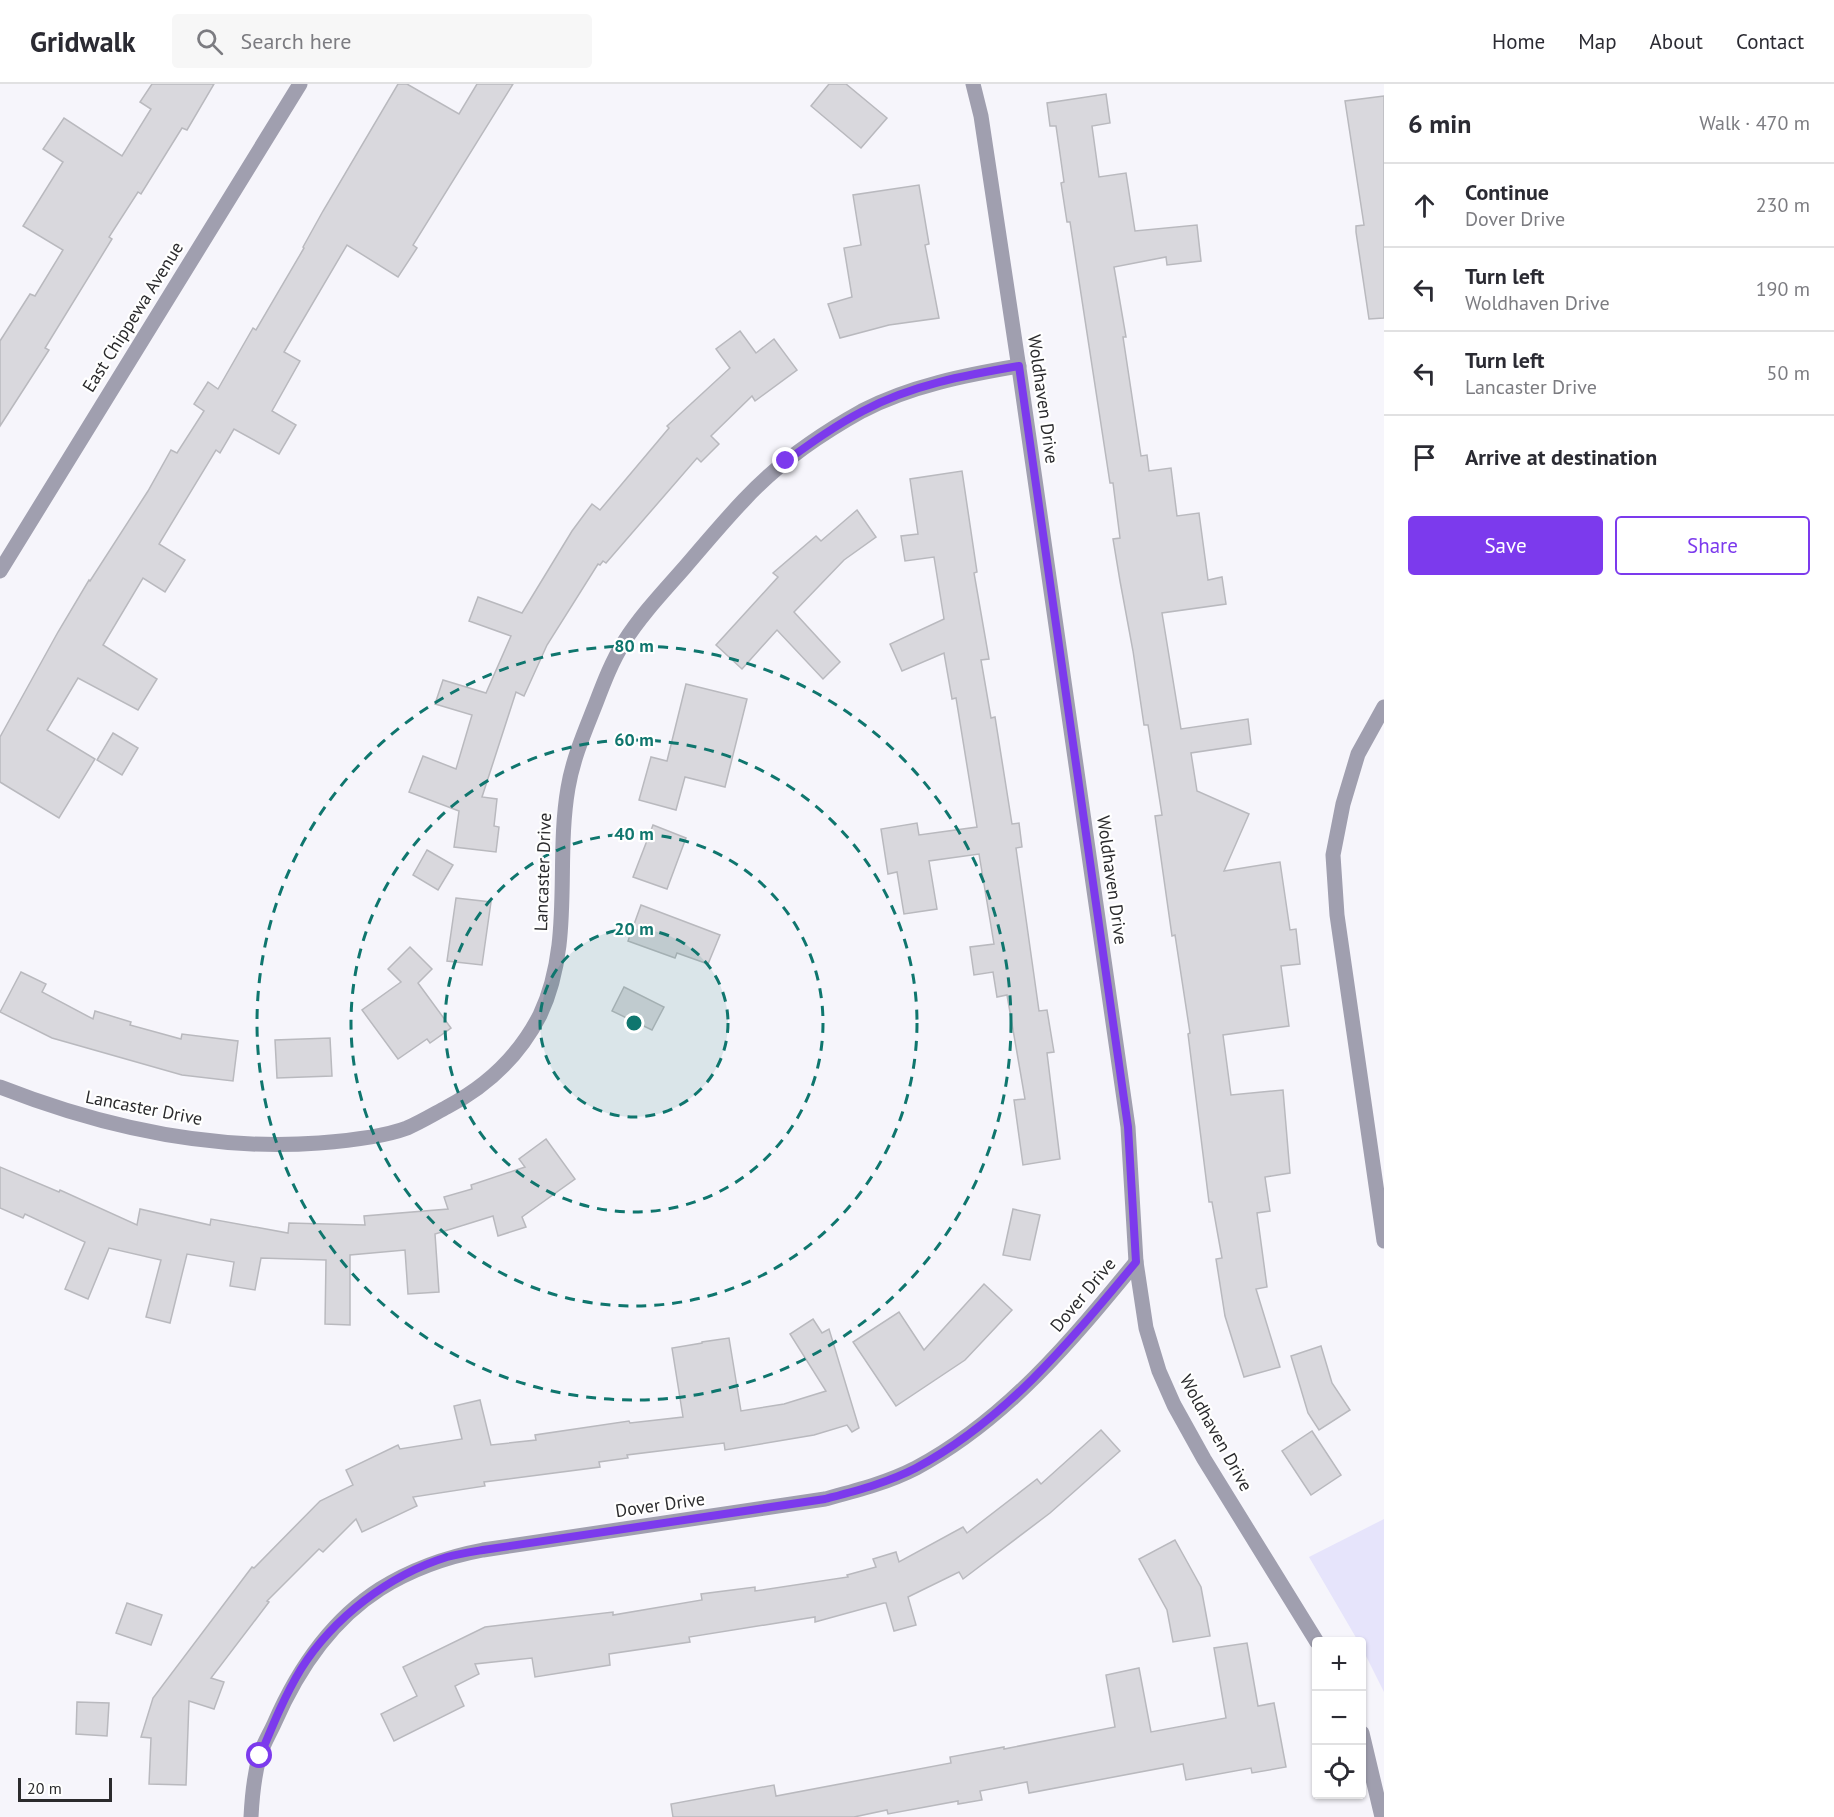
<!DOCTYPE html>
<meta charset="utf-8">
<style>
:root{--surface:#fff;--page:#f7f7f7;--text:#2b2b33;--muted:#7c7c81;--line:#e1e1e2;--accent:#7c3aed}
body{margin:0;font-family:"PT Sans",sans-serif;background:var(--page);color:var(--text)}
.controls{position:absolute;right:18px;bottom:18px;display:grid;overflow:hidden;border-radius:6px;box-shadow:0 2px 4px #0004}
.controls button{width:54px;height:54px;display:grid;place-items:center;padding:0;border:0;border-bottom:2px solid var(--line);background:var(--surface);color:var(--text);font:30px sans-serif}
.scale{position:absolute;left:18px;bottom:15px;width:94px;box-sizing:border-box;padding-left:6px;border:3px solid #2b2b2d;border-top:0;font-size:16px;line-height:21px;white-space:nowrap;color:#2b2b2d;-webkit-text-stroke:4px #fff;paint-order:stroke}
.stop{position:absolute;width:18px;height:18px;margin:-14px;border:4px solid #7c3aed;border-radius:50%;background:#fff}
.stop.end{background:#7c3aed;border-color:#fff;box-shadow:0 2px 6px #0008}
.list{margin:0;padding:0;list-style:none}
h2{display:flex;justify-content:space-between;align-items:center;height:78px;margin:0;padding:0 24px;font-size:26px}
h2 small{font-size:20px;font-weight:400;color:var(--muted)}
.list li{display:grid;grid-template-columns:39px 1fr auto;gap:18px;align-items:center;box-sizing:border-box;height:84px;padding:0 24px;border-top:2px solid var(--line)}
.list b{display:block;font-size:22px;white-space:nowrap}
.list p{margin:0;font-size:20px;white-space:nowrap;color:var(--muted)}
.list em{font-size:20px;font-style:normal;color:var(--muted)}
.actions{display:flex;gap:12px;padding:18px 24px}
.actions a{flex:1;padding:14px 0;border:2px solid var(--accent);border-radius:6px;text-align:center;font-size:21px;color:var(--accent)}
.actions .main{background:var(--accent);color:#fff}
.icon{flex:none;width:33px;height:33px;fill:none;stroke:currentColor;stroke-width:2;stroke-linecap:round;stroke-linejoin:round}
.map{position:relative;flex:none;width:1384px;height:1733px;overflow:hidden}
header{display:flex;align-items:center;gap:36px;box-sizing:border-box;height:84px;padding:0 30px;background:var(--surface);border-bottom:2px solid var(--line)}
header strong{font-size:28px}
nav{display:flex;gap:33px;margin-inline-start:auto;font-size:21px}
.search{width:420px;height:54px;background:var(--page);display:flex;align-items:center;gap:15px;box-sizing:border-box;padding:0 21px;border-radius:6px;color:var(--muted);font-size:22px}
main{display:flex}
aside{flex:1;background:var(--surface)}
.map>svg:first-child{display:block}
.green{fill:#e6e4fb}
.building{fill:#d9d8dd;stroke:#b9b9be;stroke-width:1.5}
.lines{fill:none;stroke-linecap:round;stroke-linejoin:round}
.service{stroke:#a09faf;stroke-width:15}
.minor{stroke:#a09faf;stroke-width:15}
.route{stroke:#7c3aed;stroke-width:8}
.ring{fill:none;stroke:#0f766e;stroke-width:3;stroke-dasharray:10 8}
.labels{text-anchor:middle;stroke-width:4.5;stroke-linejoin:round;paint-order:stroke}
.street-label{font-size:18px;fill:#2b2b2d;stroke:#fff}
.centre{fill:#0f766e;stroke:#fff;stroke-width:3}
.ring-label{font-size:18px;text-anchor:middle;font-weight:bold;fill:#0f766e;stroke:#fff;stroke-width:4.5;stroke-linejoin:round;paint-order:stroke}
</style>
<header>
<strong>Gridwalk</strong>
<div class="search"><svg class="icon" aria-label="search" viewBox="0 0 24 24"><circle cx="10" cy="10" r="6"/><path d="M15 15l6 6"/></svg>Search here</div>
<nav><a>Home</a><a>Map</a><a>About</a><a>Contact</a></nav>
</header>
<main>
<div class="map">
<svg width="1384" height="1733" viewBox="0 0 1384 1733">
<rect width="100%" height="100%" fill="#f6f5fb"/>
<polygon class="green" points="1384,1435 1384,1608 1362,1564 1362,1558 1358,1557 1309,1473"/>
<g class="building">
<polygon points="152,0 214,0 187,46 182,44 141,110 138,108 109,153 112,155 45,264 49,266 0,342 0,257 30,210 35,212 63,166 23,142 63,78 43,65 64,34 122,72 151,25 140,18"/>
<polygon points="398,0 407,0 459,30 477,0 513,0 413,161 417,164 398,193 347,161 284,268 300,277 272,327 296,341 279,370 234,345 220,369 216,366 159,460 185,476 165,508 143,494 103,561 157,595 138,626 78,594 47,646 95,675 59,734 0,698 0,653 58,548 89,496 90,497 148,407 171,366 177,369 204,327 194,320 208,298 218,305 253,244 256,246 304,164 303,163 323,127"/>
<polygon points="829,0 846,0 887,34 861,64 811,22"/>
<polygon points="1106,10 1110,39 1092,42 1099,93 1126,89 1135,147 1197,141 1201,177 1167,181 1166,173 1114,183 1126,253 1123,253 1141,372 1147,371 1149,387 1171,384 1177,432 1199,429 1208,496 1222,493 1226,520 1162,529 1181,645 1248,635 1251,660 1191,669 1197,707 1249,730 1224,787 1280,778 1290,846 1296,845 1300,880 1281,882 1289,942 1223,951 1231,1011 1283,1006 1290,1089 1265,1093 1270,1127 1257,1129 1267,1203 1256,1205 1280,1283 1244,1293 1225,1232 1216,1175 1222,1174 1212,1118 1209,1118 1188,950 1190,949 1175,851 1172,852 1155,732 1162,731 1148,641 1144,641 1133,567 1120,497 1113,455 1120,454 1113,399 1110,399 1070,138 1067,138 1061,99 1064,98 1056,42 1050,42 1047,19"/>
<polygon points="1384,12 1384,234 1369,235 1356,148 1356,142 1364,141 1345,17"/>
<polygon points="919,101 929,160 925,161 939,234 889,241 840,254 828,220 852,213 844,164 861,161 853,111"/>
<polygon points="740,247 756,269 774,255 797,286 755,317 752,312 711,352 719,360 701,378 697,374 606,479 603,477 600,481 598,480 547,561 524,612 516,608 482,713 497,715 494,742 499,743 496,768 454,763 459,727 409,708 423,672 456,685 472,631 435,620 443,596 486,609 511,552 469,537 478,513 522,529 572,447 592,420 600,426 669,344 667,342 730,284 716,265"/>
<polygon points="962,387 977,488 974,489 989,575 981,576 991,634 995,633 1012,740 1019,739 1022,763 1016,764 1039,927 1047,926 1054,968 1047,969 1060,1075 1023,1081 1014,1016 1025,1015 1007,911 997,913 993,888 974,891 970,863 994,860 979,770 929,777 937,825 904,830 897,788 888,790 881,745 917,739 919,751 977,743 956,614 952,615 944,569 902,587 890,560 944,535 934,473 905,477 901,452 918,450 910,395"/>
<polygon points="857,426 876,453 844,476 794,528 840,578 823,595 777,546 742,585 716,561 778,493 773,489 816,452 821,457"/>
<polygon points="686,600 747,615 725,703 685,693 676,726 639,716 651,673 667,677"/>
<polygon points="113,649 138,664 122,691 97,676"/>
<polygon points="653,741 686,754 667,805 633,793"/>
<polygon points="427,766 453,781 438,806 413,791"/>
<polygon points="456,814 491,818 482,881 447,877"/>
<polygon points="641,821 720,851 708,880 677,869 675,874 628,857"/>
<polygon points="410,863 432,885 418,899 451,944 430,959 427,955 398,975 362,926 401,898 388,885"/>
<polygon points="21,888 46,900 42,908 93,935 95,927 131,938 130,941 181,955 182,950 238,957 233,997 182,991 52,954 0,928"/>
<polygon points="624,903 664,923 652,946 612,927"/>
<polygon points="330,954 332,992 277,994 275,956"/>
<polygon points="546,1055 575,1095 522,1133 526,1143 498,1152 493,1132 435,1150 439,1208 408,1210 405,1166 350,1171 350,1241 325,1240 326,1176 261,1174 255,1206 230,1202 234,1178 187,1170 170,1239 146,1233 161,1176 109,1164 88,1215 65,1205 85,1158 25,1130 23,1134 0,1124 0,1083 59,1108 60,1106 137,1141 140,1125 210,1141 211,1135 288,1149 289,1139 365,1141 364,1132 448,1125 444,1113 472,1105 471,1101 525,1083 519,1075"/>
<polygon points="1013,1125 1040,1131 1030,1176 1003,1171"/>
<polygon points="984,1200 1012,1226 965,1276 896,1322 853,1258 899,1228 924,1266"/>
<polygon points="813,1235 822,1249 829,1245 859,1344 852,1348 847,1341 814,1351 725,1366 724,1359 627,1371 628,1374 599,1378 600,1383 484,1398 485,1402 413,1413 417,1422 362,1448 356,1435 323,1468 319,1465 267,1517 269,1518 211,1594 224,1598 214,1625 189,1617 186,1701 149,1700 151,1654 141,1653 153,1614 252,1483 254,1484 320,1417 353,1401 346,1386 398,1361 400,1365 462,1355 454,1322 480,1316 491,1361 536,1356 535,1351 629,1337 630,1339 683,1333 672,1264 702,1259 702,1258 729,1254 741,1327 784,1320 826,1307 790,1250"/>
<polygon points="1321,1262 1332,1299 1350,1326 1319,1346 1308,1329 1291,1272"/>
<polygon points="1101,1346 1120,1367 1050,1429 963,1495 959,1488 908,1513 916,1541 894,1547 886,1519 884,1519 815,1538 815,1533 689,1553 690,1558 609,1570 610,1581 535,1593 532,1574 475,1580 479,1590 455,1602 464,1622 394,1657 381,1630 417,1612 403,1583 485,1543 613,1528 613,1531 702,1516 701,1510 755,1503 755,1507 848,1493 847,1491 876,1483 873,1475 896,1468 899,1478 963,1443 967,1449 1037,1395 1041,1400"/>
<polygon points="1312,1347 1341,1391 1311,1411 1282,1367"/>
<polygon points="1175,1456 1201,1503 1210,1552 1173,1558 1167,1526 1139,1475"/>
<polygon points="127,1519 162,1531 151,1561 116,1549"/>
<polygon points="1247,1559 1258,1622 1274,1619 1286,1683 1252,1689 1251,1684 1186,1696 1183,1680 1029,1709 1027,1698 980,1707 982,1716 958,1720 958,1717 888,1730 887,1726 854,1733 673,1733 671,1720 774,1701 776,1712 951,1679 950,1673 1004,1663 1004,1665 1115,1643 1106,1591 1139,1584 1151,1648 1226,1634 1214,1564"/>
<polygon points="77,1618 109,1619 107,1652 76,1650"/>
</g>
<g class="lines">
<polyline class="service" points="1384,623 1358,670 1343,720 1333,771 1337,831 1384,1157"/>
<g class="minor">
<polyline points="973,0 981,32 1020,291 1128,1043 1136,1178 1146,1244 1159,1287 1174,1321 1204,1375 1317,1558"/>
<polyline points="0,487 300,0"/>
<path d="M0 1003C102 1043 209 1067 319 1059 345 1057 383 1053 407 1044 421 1038 434 1030 447 1023 487 1002 519 972 540 931 574 859 555 779 568 704 573 674 585 647 596 619 604 598 612 577 624 558 641 531 664 507 685 483 704 461 723 438 744 416 777 380 819 351 862 327 910 302 966 291 1019 282"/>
<polyline points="1362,1649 1382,1733"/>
<path d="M251 1733C252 1713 254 1693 259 1674 262 1662 269 1651 274 1640 297 1587 330 1537 380 1505 412 1485 446 1473 483 1466L825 1415C855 1407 887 1399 916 1384 1006 1336 1072 1256 1136 1178"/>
</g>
</g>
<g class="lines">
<path class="route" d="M260 1672C272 1643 284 1613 301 1585 333 1534 389 1491 447 1473 458 1470 471 1468 483 1466L825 1415C855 1407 887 1399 916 1384 1006 1336 1072 1255 1136 1178L1128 1043 1019 282C966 291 911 301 863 327 836 341 811 359 786 377"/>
</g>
<circle cx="634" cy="939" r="94" fill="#0f766e" fill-opacity=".12"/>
<g class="ring">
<circle cx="634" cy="939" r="94"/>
<circle cx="634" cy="939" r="189"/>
<circle cx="634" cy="939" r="283"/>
<circle cx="634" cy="939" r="377"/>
</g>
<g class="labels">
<g class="street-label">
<text transform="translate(133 233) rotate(-58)" y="6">East Chippewa Avenue</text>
<text transform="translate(1043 315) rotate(82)" y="6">Woldhaven Drive</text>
<text transform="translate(543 788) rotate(-88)" y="6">Lancaster Drive</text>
<text transform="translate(1112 796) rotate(82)" y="6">Woldhaven Drive</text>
<text transform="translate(144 1024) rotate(11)" y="6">Lancaster Drive</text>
<text transform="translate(1083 1211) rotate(-50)" y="6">Dover Drive</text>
<text transform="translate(1216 1349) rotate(61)" y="6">Woldhaven Drive</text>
<text transform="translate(660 1421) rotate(-8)" y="6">Dover Drive</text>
</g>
</g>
<circle cx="634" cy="939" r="9" class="centre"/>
<g class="ring-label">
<text x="634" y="568">80 m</text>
<text x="634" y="662">60 m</text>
<text x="634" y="756">40 m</text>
<text x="634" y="851">20 m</text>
</g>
</svg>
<div class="controls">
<button>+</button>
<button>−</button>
<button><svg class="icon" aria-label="locate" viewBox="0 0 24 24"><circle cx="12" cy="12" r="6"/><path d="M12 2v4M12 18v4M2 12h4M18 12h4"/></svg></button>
</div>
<div class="scale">20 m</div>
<div class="stop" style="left:260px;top:1672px"></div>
<div class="stop end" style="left:786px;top:377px"></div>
</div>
<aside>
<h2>6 min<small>Walk · 470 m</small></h2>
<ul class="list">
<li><svg class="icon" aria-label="ahead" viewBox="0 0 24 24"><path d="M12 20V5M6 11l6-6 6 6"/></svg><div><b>Continue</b><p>Dover Drive</p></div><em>230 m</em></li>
<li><svg class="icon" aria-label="left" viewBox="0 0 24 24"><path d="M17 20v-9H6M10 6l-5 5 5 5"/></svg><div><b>Turn left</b><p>Woldhaven Drive</p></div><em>190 m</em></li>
<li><svg class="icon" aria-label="left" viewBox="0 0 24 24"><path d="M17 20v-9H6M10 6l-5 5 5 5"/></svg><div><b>Turn left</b><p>Lancaster Drive</p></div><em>50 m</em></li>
<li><svg class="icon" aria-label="arrive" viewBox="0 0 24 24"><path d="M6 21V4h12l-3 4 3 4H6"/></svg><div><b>Arrive at destination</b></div></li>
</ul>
<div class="actions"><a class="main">Save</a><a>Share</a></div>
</aside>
</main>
